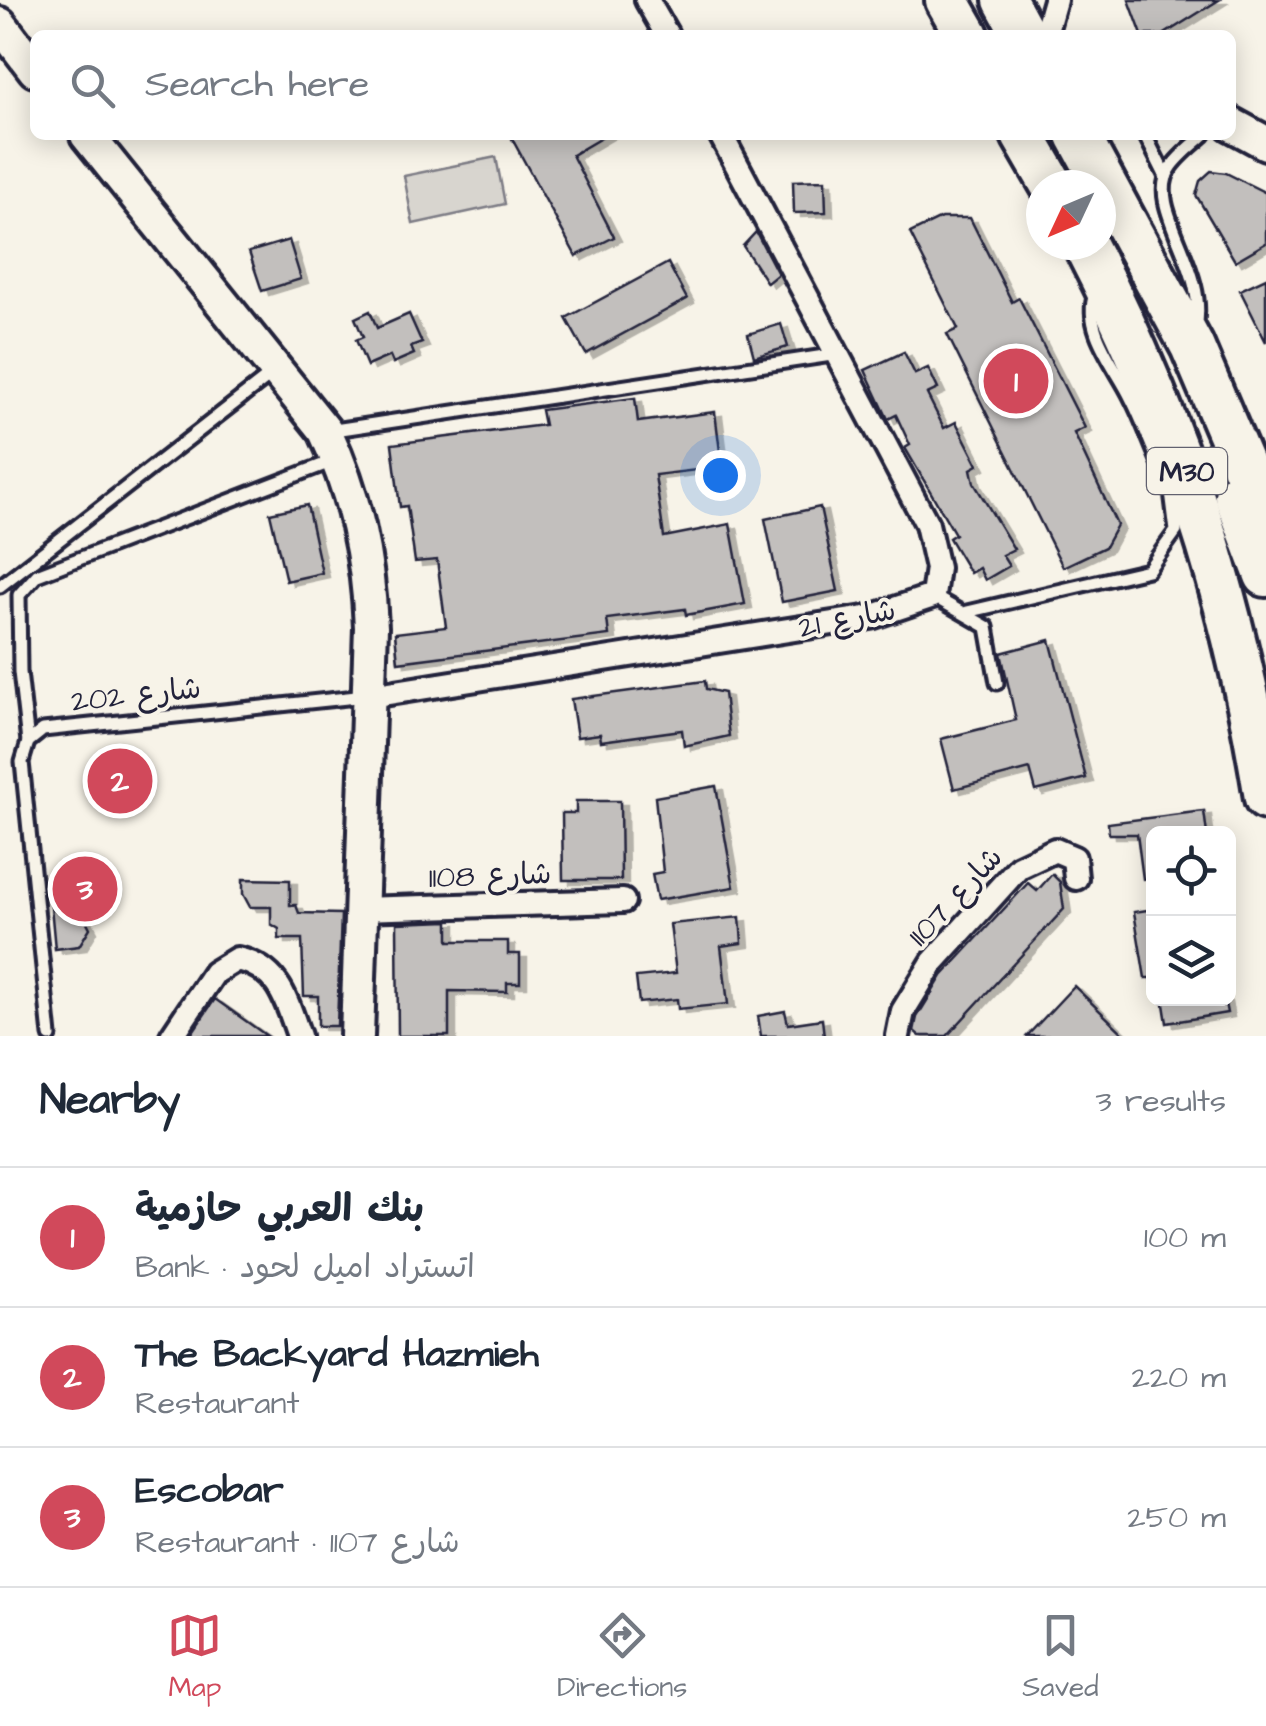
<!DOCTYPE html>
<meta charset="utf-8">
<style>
:root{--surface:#fff;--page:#f6f6f7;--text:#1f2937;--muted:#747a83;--line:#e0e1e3;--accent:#d1495b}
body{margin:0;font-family:"Architects Daughter","Playpen Sans Arabic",sans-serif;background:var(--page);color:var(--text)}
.controls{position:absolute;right:30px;bottom:30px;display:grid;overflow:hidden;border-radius:15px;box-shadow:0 5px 25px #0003}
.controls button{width:90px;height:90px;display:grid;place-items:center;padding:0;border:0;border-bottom:2px solid var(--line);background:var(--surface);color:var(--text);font:50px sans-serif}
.compass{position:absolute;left:1026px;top:170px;width:90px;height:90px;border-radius:50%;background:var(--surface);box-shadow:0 5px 25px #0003;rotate:226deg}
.you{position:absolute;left:720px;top:475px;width:35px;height:35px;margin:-25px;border:8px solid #fff;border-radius:50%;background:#1a73e8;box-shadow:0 0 0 15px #1a73e833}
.badge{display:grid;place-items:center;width:65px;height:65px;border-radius:50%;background:var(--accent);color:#fff;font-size:32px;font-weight:700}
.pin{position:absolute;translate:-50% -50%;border:5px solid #fff;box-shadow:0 2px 10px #0006}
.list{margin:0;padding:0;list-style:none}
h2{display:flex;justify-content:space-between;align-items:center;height:130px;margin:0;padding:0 40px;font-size:42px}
h2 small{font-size:32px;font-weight:400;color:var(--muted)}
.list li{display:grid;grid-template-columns:65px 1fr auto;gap:30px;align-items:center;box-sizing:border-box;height:140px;padding:0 40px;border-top:2px solid var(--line)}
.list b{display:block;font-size:38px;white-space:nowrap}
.list p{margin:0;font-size:32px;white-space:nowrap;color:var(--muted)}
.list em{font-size:32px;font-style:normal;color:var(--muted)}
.icon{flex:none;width:55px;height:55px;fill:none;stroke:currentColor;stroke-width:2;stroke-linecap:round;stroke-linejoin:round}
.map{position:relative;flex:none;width:1266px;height:1036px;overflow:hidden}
.search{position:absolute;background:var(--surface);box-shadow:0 5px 25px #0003;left:30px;right:30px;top:30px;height:110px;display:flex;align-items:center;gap:25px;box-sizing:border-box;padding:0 35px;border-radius:15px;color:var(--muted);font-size:38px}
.sheet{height:550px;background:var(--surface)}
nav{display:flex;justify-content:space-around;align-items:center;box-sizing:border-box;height:140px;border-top:2px solid var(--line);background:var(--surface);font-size:28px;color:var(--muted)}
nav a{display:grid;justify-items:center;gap:5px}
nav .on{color:var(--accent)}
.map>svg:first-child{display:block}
.green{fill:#d8d5cf;stroke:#7d7c85;stroke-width:2.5}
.building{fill:#c2bfbd;stroke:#22223b;stroke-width:2.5;filter:url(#shadow)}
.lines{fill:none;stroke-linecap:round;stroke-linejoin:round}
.lane-casing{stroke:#22223b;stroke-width:19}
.street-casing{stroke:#22223b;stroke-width:30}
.secondary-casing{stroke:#22223b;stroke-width:40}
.highway-casing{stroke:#22223b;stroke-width:50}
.lane{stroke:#f7f3e8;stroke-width:11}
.street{stroke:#f7f3e8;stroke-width:22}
.secondary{stroke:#f7f3e8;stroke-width:32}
.highway{stroke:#f7f3e8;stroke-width:42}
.labels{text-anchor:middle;stroke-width:8;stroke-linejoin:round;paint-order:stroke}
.shield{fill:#f7f3e8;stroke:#62616f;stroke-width:2.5}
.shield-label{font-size:28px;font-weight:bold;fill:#22223b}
.street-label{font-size:30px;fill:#22223b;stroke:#f7f3e8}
</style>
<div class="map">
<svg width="1266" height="1036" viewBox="0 0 1266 1036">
<defs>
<filter id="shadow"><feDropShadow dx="7" dy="4" stdDeviation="0" flood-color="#0004"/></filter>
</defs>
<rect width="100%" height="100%" fill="#f7f3e8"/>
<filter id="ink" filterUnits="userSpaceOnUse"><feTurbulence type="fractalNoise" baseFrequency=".01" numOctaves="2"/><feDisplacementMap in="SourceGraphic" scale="20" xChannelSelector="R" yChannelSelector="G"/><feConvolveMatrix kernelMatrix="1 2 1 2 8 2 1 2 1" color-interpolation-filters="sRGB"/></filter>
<g filter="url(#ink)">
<polygon class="green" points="496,157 505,204 413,224 404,176"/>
<g class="building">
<polygon points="1129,0 1219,0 1163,35 1142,35"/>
<polygon points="510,135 606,135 572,155 614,237 576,256"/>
<polygon points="1211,171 1226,173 1266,193 1266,243 1235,261 1196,195 1200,181"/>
<polygon points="825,180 826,212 794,213 793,181"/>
<polygon points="941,218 970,218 1012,302 1019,298 1085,428 1074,433 1117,525 1105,547 1063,567 947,334 958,329 910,233"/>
<polygon points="756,232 778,274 767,283 743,246"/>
<polygon points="289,240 301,279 262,291 249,252"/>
<polygon points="668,263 687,299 586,354 566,318"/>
<polygon points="1266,278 1266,342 1240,290"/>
<polygon points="370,311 377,328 409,314 422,343 411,347 414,354 393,363 390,356 367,366 356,340 363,337 355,318"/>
<polygon points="781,324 788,347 754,357 748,334"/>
<polygon points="904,352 915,374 928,368 938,389 927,394 944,428 956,422 978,465 971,469 974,483 1014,549 1002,555 1009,566 985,580 979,568 970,573 949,538 955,534 905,448 910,445 896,415 888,419 865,370"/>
<polygon points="635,398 638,422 715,412 722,467 655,475 664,537 730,524 745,604 686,615 685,609 607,619 609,635 398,662 395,633 446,627 437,560 415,562 407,506 400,507 392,444 544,425 541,410"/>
<polygon points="307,505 322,573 286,581 270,513"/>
<polygon points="820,507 838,591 782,602 765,519"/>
<polygon points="1050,640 1086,778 1036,791 1030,769 954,789 941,739 1016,720 1001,653"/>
<polygon points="705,681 706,689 724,693 729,736 684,746 682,730 601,741 600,734 577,737 571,699"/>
<polygon points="716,786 734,887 657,900 652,874 663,872 655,797"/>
<polygon points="576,801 620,801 621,880 563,880 562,813 576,813"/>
<polygon points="1204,811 1207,834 1154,834 1154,878 1143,879 1137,834 1109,834 1108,823"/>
<polygon points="1052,874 1060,882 1064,909 947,1036 920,1036 914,1031 917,1017 942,976 1028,883 1037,891"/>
<polygon points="243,879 290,880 290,905 296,905 299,913 341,914 337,1026 318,1026 318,996 304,996 302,939 279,939 279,929 271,924 271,907 250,907 243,894"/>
<polygon points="77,903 90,928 79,946 55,949 51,906"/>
<polygon points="1154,909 1154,978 1145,978 1134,912"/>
<polygon points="740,917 742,943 721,946 728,1004 678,1009 677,999 639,1003 636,977 676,973 670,924"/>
<polygon points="449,921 449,941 508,941 508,954 520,954 520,983 507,983 507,992 449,991 449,1036 398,1036 397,923"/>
<polygon points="1074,986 1126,1036 1027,1036"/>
<polygon points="1163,998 1224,998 1227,1013 1167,1023"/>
<polygon points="215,999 267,1036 190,1036"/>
<polygon points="785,1011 788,1024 822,1019 824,1036 761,1036 758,1016"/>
</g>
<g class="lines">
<defs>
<g id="lane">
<polyline points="1145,135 1166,177"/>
<path d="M1095 294C1082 329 1117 368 1131 398 1142 419 1150 443 1160 465"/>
<path d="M1196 327C1209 269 1145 207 1170 169 1178 156 1193 145 1204 135"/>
<polyline points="328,431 838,354"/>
<polyline points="0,586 273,373"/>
<polyline points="933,596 987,627 997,683"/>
<polyline points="967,612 1148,570 1176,531 1171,491"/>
<polyline points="28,742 20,672 19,595 37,575 333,461"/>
<polyline points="50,1036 22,762 28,742 43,730 366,696"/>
</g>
<g id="street">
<polyline points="647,0 667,35"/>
<polyline points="1045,35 1055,0"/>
<polyline points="370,696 871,617 933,596 937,568 927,524 721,135"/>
<polyline points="360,909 623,901"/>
<path d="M172 1036 214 973 237 959C279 968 286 999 299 1036"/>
<polyline points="898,1036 903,1011 933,962 1019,867 1055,850 1074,858 1076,878"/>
</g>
<g id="secondary">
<polyline points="0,24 35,70"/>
<polyline points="1231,124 1266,143"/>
<path d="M87 135 325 431C355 495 368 557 371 627L357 1036"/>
</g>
<g id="highway">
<polyline points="947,0 967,35"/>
<polyline points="1005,0 1024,35"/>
<polyline points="1023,135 1052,185"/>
<polyline points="1078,135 1192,346 1266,520"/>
<path d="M1085 245C1178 425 1234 598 1266 798"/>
<polyline points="1236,496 1266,575"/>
</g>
</defs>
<use href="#lane" class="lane-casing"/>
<use href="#street" class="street-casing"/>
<use href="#secondary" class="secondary-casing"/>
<use href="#highway" class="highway-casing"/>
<use href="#lane" class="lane"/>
<use href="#street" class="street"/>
<use href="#secondary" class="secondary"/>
<use href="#highway" class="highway"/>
</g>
</g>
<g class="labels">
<rect class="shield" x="1147" y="448" width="80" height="46" rx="8"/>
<g class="shield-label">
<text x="1187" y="481">M30</text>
</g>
<g class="street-label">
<text transform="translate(847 618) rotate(-11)" y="10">شارع 21</text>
<text transform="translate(136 694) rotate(-6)" y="10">شارع 202</text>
<text transform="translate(490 875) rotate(-2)" y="10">شارع 1108</text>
<text transform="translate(955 896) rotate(-47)" y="10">شارع 1107</text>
</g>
</g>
</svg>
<div class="controls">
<button><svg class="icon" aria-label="locate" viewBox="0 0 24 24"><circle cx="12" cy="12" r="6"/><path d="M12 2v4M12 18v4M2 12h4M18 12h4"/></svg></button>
<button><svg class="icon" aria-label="layers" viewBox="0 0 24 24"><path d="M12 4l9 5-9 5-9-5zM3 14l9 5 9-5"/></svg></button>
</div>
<svg class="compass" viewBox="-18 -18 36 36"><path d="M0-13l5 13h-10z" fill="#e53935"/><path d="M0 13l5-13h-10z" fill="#747a83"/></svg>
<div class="you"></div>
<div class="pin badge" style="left:1016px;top:381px">1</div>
<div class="pin badge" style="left:120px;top:781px">2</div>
<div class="pin badge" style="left:85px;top:889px">3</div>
<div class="search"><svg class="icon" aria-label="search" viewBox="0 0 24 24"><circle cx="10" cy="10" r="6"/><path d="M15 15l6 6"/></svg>Search here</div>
</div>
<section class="sheet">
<h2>Nearby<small>3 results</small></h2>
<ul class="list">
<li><span class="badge">1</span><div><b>بنك العربي حازمية</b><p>Bank · اتستراد اميل لحود</p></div><em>100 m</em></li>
<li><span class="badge">2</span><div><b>The Backyard Hazmieh</b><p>Restaurant</p></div><em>220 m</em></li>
<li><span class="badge">3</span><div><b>Escobar</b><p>Restaurant · شارع 1107</p></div><em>250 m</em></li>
</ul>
</section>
<nav>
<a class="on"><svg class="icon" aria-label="map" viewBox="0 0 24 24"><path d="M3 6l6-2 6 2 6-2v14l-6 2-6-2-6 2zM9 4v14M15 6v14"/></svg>Map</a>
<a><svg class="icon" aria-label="directions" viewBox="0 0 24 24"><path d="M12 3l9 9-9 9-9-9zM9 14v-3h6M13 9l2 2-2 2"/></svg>Directions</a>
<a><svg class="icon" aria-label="saved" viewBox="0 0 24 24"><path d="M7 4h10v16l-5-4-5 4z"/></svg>Saved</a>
</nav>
